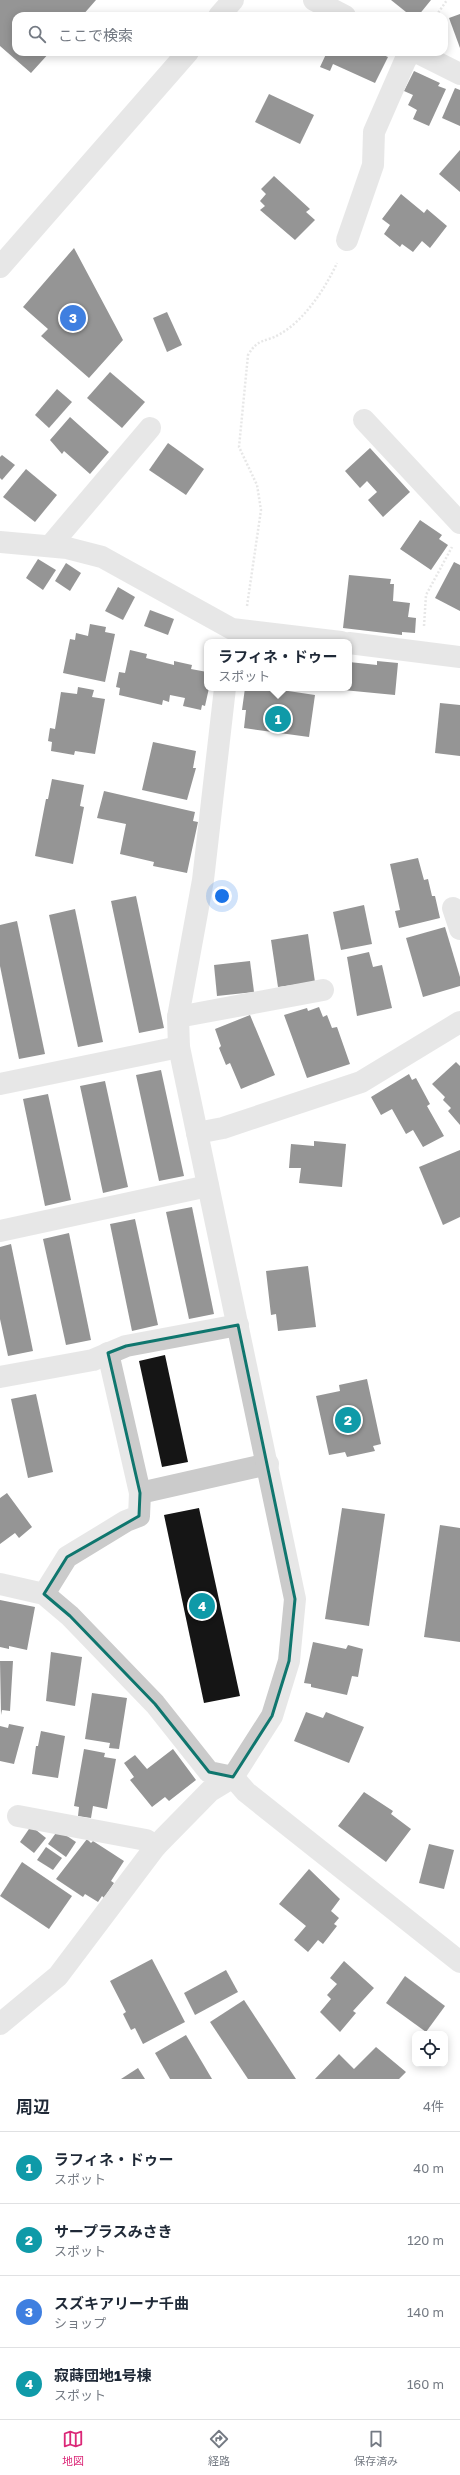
<!DOCTYPE html>
<html lang="ja">
<meta charset="utf-8">
<style>
:root{--surface:#fff;--page:#f2f2f3;--text:#1f2937;--muted:#747a83;--line:#e0e1e3;--accent:#db2777}
body{margin:0;font-family:"Golos Text","Noto Sans JP",sans-serif;background:var(--page);color:var(--text)}
.controls{position:absolute;right:12px;bottom:12px;display:grid;overflow:hidden;border-radius:8px;box-shadow:0 2px 10px #0003}
.controls button{width:36px;height:36px;display:grid;place-items:center;padding:0;border:0;border-bottom:1px solid var(--line);background:var(--surface);color:var(--text);font:20px sans-serif}
.you{position:absolute;left:222px;top:896px;width:14px;height:14px;margin:-10px;border:3px solid #fff;border-radius:50%;background:#1a73e8;box-shadow:0 0 0 6px #1a73e833}
.badge{display:grid;place-items:center;width:26px;height:26px;border-radius:50%;background:var(--accent);color:#fff;font-size:13px;font-weight:700}
.pin{position:absolute;translate:-50% -50%;border:2px solid #fff;box-shadow:0 1px 4px #0006}
.popup{position:absolute;left:204px;top:639px;width:148px;height:52px;box-sizing:border-box;display:grid;place-content:center;border-radius:8px;background:var(--surface);filter:drop-shadow(0 1px 3px #0005);font-size:13px;white-space:nowrap;color:var(--muted)}
.popup b{font-size:15px;color:var(--text)}
.popup::after{content:'';position:absolute;left:50%;top:100%;margin-left:-8px;border:8px solid transparent;border-top-color:var(--surface)}
.list{margin:0;padding:0;list-style:none}
h2{display:flex;justify-content:space-between;align-items:center;height:52px;margin:0;padding:0 16px;font-size:17px}
h2 small{font-size:13px;font-weight:400;color:var(--muted)}
.list li{display:grid;grid-template-columns:26px 1fr auto;gap:12px;align-items:center;box-sizing:border-box;height:72px;padding:0 16px;border-top:1px solid var(--line)}
.list b{display:block;font-size:15px;white-space:nowrap}
.list p{margin:0;font-size:13px;white-space:nowrap;color:var(--muted)}
.list em{font-size:13px;font-style:normal;color:var(--muted)}
.icon{flex:none;width:22px;height:22px;fill:none;stroke:currentColor;stroke-width:2;stroke-linecap:round;stroke-linejoin:round}
.map{position:relative;flex:none;width:460px;height:2079px;overflow:hidden}
.search{position:absolute;background:var(--surface);box-shadow:0 2px 10px #0003;left:12px;right:12px;top:12px;height:44px;display:flex;align-items:center;gap:10px;box-sizing:border-box;padding:0 14px;border-radius:12px;color:var(--muted);font-size:15px}
.sheet{height:340px;background:var(--surface)}
nav{display:flex;justify-content:space-around;align-items:center;box-sizing:border-box;height:56px;border-top:1px solid var(--line);background:var(--surface);font-size:11px;color:var(--muted)}
nav a{display:grid;justify-items:center;gap:2px}
nav .on{color:var(--accent)}
.map>svg:first-child{display:block}
.building{fill:#151515}
.lines{fill:none;stroke-linecap:round;stroke-linejoin:round}
.path{stroke:#cbcbcb;stroke-width:2.5;stroke-dasharray:2 2;stroke-linecap:butt}
.minor{stroke:#cbcbcb;stroke-width:22}
.marked{fill:none;stroke:#0f766e;stroke-width:3;stroke-linejoin:round}
</style>
<div class="map">
<svg width="460" height="2079" viewBox="0 0 460 2079">
<rect width="100%" height="100%" fill="#fff"/>
<g class="building">
<polygon points="0,0 96,0 82,16 16,16 16,52 50,52 31,73 0,46"/>
<polygon points="391,0 431,0 418,16 411,16"/>
<polygon points="460,14 460,48 449,18"/>
<polygon points="327,52 377,52 388,57 375,83 333,64 330,71 320,67"/>
<polygon points="414,71 440,83 438,86 446,89 429,126 413,119 417,110 408,105 413,95 404,91"/>
<polygon points="455,88 460,90 460,126 442,118"/>
<polygon points="269,94 314,115 300,144 255,122"/>
<polygon points="460,150 460,192 439,174"/>
<polygon points="274,176 310,209 306,212 315,220 295,240 260,210 265,206 260,201 266,194 261,189"/>
<polygon points="401,194 424,213 427,209 447,226 430,248 422,241 413,252 402,244 400,247 384,234 390,225 382,219"/>
<polygon points="74,248 123,340 89,378 41,336 48,329 23,307"/>
<polygon points="167,312 182,345 167,352 153,318"/>
<polygon points="110,372 145,402 122,428 87,398"/>
<polygon points="57,389 72,402 49,428 35,415"/>
<polygon points="70,417 109,452 90,474 64,451 62,454 50,440"/>
<polygon points="168,443 204,469 186,495 149,470"/>
<polygon points="370,448 410,492 383,517 368,500 377,492 367,481 360,488 345,471"/>
<polygon points="2,455 15,465 2,480 0,478 0,457"/>
<polygon points="26,469 57,495 35,522 3,497"/>
<polygon points="420,520 442,535 439,539 448,545 431,570 400,549"/>
<polygon points="38,559 56,570 43,590 26,578"/>
<polygon points="454,562 460,565 460,611 435,598"/>
<polygon points="66,563 81,573 70,591 55,581"/>
<polygon points="349,575 391,579 390,584 394,584 393,601 410,603 408,617 416,618 415,633 402,632 402,635 343,628"/>
<polygon points="118,587 135,597 123,620 105,611"/>
<polygon points="150,610 174,619 168,635 144,626"/>
<polygon points="90,624 106,627 105,632 115,634 105,682 63,673 70,639 75,640 76,633 88,636"/>
<polygon points="130,650 147,654 146,658 174,665 174,661 192,665 191,669 207,672 207,688 209,688 205,706 202,705 201,710 183,706 185,698 170,695 169,702 163,700 162,705 119,695 120,688 116,687 119,672 125,673"/>
<polygon points="377,661 398,663 395,695 343,690 343,688 349,688 349,662 377,665"/>
<polygon points="78,687 94,690 92,697 105,699 95,754 75,751 74,755 51,751 52,742 48,741 50,728 55,729 61,692 77,694"/>
<polygon points="245,688 268,688 315,695 309,737 244,728 246,710 242,710"/>
<polygon points="440,703 460,705 460,756 435,753"/>
<polygon points="153,742 196,751 193,768 196,768 187,800 142,790"/>
<polygon points="52,779 84,785 80,806 84,807 73,864 35,856 46,799 48,799"/>
<polygon points="104,791 195,812 193,821 198,822 187,873 153,866 154,862 120,854 126,824 97,818"/>
<polygon points="418,858 424,880 428,879 432,896 435,896 440,918 399,928 395,911 400,910 390,864"/>
<polygon points="136,896 164,1028 139,1033 111,901"/>
<polygon points="364,905 372,944 341,950 333,912"/>
<polygon points="75,909 103,1042 78,1047 49,915"/>
<polygon points="17,921 45,1054 19,1059 0,966 0,925"/>
<polygon points="445,927 460,977 460,986 423,997 406,938"/>
<polygon points="308,934 315,982 278,987 271,940"/>
<polygon points="369,952 373,967 382,965 392,1008 357,1016 347,957"/>
<polygon points="250,961 254,992 217,996 214,965"/>
<polygon points="319,1007 323,1017 327,1015 332,1028 337,1027 350,1064 307,1078 284,1015 307,1008 308,1011"/>
<polygon points="250,1015 275,1075 241,1089 230,1063 226,1065 219,1048 221,1046 215,1029"/>
<polygon points="456,1062 460,1066 460,1125 448,1111 451,1108 443,1100 445,1097 432,1084"/>
<polygon points="161,1070 184,1176 159,1181 136,1075"/>
<polygon points="409,1074 412,1080 416,1078 430,1104 427,1106 444,1136 423,1147 413,1130 406,1134 392,1109 381,1115 371,1097"/>
<polygon points="105,1081 128,1187 103,1193 80,1086"/>
<polygon points="48,1094 71,1200 45,1206 23,1099"/>
<polygon points="314,1141 346,1144 342,1187 299,1183 301,1168 289,1168 291,1144 314,1146"/>
<polygon points="460,1150 460,1217 443,1225 419,1167"/>
<polygon points="192,1207 214,1314 189,1319 166,1212"/>
<polygon points="135,1219 158,1325 132,1331 110,1224"/>
<polygon points="69,1233 91,1340 66,1345 43,1239"/>
<polygon points="11,1244 33,1351 8,1356 0,1319 0,1247"/>
<polygon points="308,1266 316,1327 278,1331 276,1314 271,1315 266,1271"/>
<polygon points="165,1355 188,1462 162,1467 139,1361"/>
<polygon points="367,1379 381,1444 373,1446 375,1451 347,1457 345,1452 329,1455 316,1396 340,1391 339,1385"/>
<polygon points="36,1394 53,1472 28,1478 11,1399"/>
<polygon points="7,1493 32,1527 19,1538 15,1533 0,1544 0,1498"/>
<polygon points="199,1508 240,1696 204,1703 164,1515"/>
<polygon points="342,1508 385,1514 369,1626 325,1619"/>
<polygon points="440,1525 460,1528 460,1642 424,1637"/>
<polygon points="0,1600 35,1607 27,1650 9,1646 9,1649 0,1647"/>
<polygon points="313,1642 346,1649 348,1645 363,1649 358,1677 352,1676 347,1695 311,1687 311,1684 304,1683"/>
<polygon points="51,1652 82,1657 75,1706 46,1701"/>
<polygon points="0,1661 13,1661 10,1711 2,1710 1,1715"/>
<polygon points="92,1693 127,1698 119,1749 109,1748 110,1743 85,1739"/>
<polygon points="306,1712 323,1718 326,1712 364,1727 349,1763 294,1741"/>
<polygon points="9,1724 24,1727 14,1764 0,1761 0,1726 8,1728"/>
<polygon points="41,1731 65,1736 58,1778 32,1774 36,1746 38,1746"/>
<polygon points="84,1749 105,1753 104,1757 116,1759 107,1809 93,1806 91,1818 78,1816 79,1807 74,1806"/>
<polygon points="173,1749 196,1780 169,1801 165,1797 152,1807 130,1780 134,1777 124,1763 135,1755 147,1769"/>
<polygon points="364,1792 393,1811 391,1814 411,1829 386,1862 338,1826"/>
<polygon points="31,1826 46,1838 34,1853 20,1842"/>
<polygon points="58,1830 76,1842 66,1857 48,1844"/>
<polygon points="87,1839 91,1843 93,1841 124,1861 111,1881 114,1883 104,1898 102,1896 98,1902 85,1894 83,1897 56,1879"/>
<polygon points="429,1844 454,1850 444,1889 419,1883"/>
<polygon points="46,1847 62,1858 53,1870 37,1860"/>
<polygon points="22,1862 72,1896 49,1929 0,1896"/>
<polygon points="309,1869 340,1899 331,1911 339,1918 334,1924 337,1926 323,1944 318,1940 308,1952 294,1940 306,1926 279,1904"/>
<polygon points="152,1959 185,2022 143,2044 135,2028 131,2030 123,2014 126,2012 110,1981"/>
<polygon points="344,1961 374,1988 353,2011 356,2013 340,2032 320,2012 331,1999 327,1995 337,1984 330,1978"/>
<polygon points="226,1970 238,1992 195,2015 184,1993"/>
<polygon points="405,1976 445,2006 426,2032 386,2003"/>
<polygon points="244,2000 296,2079 248,2079 210,2022"/>
<polygon points="186,2035 212,2079 170,2079 155,2053"/>
<polygon points="376,2047 406,2072 399,2079 315,2079 339,2054 354,2069"/>
<polygon points="138,2068 145,2079 121,2079"/>
</g>
<g class="lines">
<g class="path">
<polyline points="436,16 447,0"/>
<path d="M247 606 261 510 257 485 239 447 248 355C259 337 265 343 280 334 305 320 326 287 337 263"/>
<polyline points="424,626 426,595 452,547"/>
</g>
<g class="minor">
<polyline points="314,0 345,16"/>
<polyline points="219,16 233,0"/>
<polyline points="416,52 460,74"/>
<polyline points="347,240 373,165 374,132 405,61 411,52"/>
<polyline points="0,267 188,52"/>
<polyline points="364,420 460,523"/>
<polyline points="0,542 67,548 102,557 232,629 341,642"/>
<polyline points="50,546 150,428"/>
<polyline points="349,643 460,657"/>
<polyline points="453,908 460,929"/>
<polyline points="178,1017 323,990"/>
<polyline points="0,1084 179,1047"/>
<polyline points="197,1133 223,1128 361,1082 460,1022"/>
<polyline points="0,1231 208,1186"/>
<polyline points="108,1353 140,1493"/>
<polyline points="0,1377 93,1360 126,1346 238,1325"/>
<polyline points="0,1584 44,1594 70,1616 155,1704 209,1772 233,1777 246,1792 460,1962"/>
<polyline points="44,1594 67,1557 126,1521 139,1516 140,1493 268,1464"/>
<polyline points="18,1816 146,1840 156,1846"/>
<polyline points="0,2024 58,1976 156,1846 210,1791 233,1777 272,1716 289,1661 295,1599 179,1047 178,1017 203,880 225,688"/>
</g>
</g>
<path d="M0 0H460V2079H0ZM238 1325 295 1599 289 1661 272 1716 233 1777 209 1772 155 1704 70 1616 44 1594 67 1557 139 1516 140 1493 108 1353 126 1346Z" fill="#fff" fill-opacity=".55" fill-rule="evenodd"/>
<path class="marked" d="M238 1325 295 1599 289 1661 272 1716 233 1777 209 1772 155 1704 70 1616 44 1594 67 1557 139 1516 140 1493 108 1353 126 1346Z"/>
</svg>
<div class="controls">
<button><svg class="icon" aria-label="locate" viewBox="0 0 24 24"><circle cx="12" cy="12" r="6"/><path d="M12 2v4M12 18v4M2 12h4M18 12h4"/></svg></button>
</div>
<div class="you"></div>
<div class="pin badge" style="left:278px;top:719px;background:#0f9aa8">1</div>
<div class="popup"><b>ラフィネ・ドゥー</b>スポット</div>
<div class="pin badge" style="left:348px;top:1420px;background:#0f9aa8">2</div>
<div class="pin badge" style="left:73px;top:318px;background:#3f7fe0">3</div>
<div class="pin badge" style="left:202px;top:1606px;background:#0f9aa8">4</div>
<div class="search"><svg class="icon" aria-label="search" viewBox="0 0 24 24"><circle cx="10" cy="10" r="6"/><path d="M15 15l6 6"/></svg>ここで検索</div>
</div>
<section class="sheet">
<h2>周辺<small>4件</small></h2>
<ul class="list">
<li><span class="badge" style="background:#0f9aa8">1</span><div><b>ラフィネ・ドゥー</b><p>スポット</p></div><em>40 m</em></li>
<li><span class="badge" style="background:#0f9aa8">2</span><div><b>サープラスみさき</b><p>スポット</p></div><em>120 m</em></li>
<li><span class="badge" style="background:#3f7fe0">3</span><div><b>スズキアリーナ千曲</b><p>ショップ</p></div><em>140 m</em></li>
<li><span class="badge" style="background:#0f9aa8">4</span><div><b>寂蒔団地1号棟</b><p>スポット</p></div><em>160 m</em></li>
</ul>
</section>
<nav>
<a class="on"><svg class="icon" aria-label="map" viewBox="0 0 24 24"><path d="M3 6l6-2 6 2 6-2v14l-6 2-6-2-6 2zM9 4v14M15 6v14"/></svg>地図</a>
<a><svg class="icon" aria-label="directions" viewBox="0 0 24 24"><path d="M12 3l9 9-9 9-9-9zM9 14v-3h6M13 9l2 2-2 2"/></svg>経路</a>
<a><svg class="icon" aria-label="saved" viewBox="0 0 24 24"><path d="M7 4h10v16l-5-4-5 4z"/></svg>保存済み</a>
</nav>
